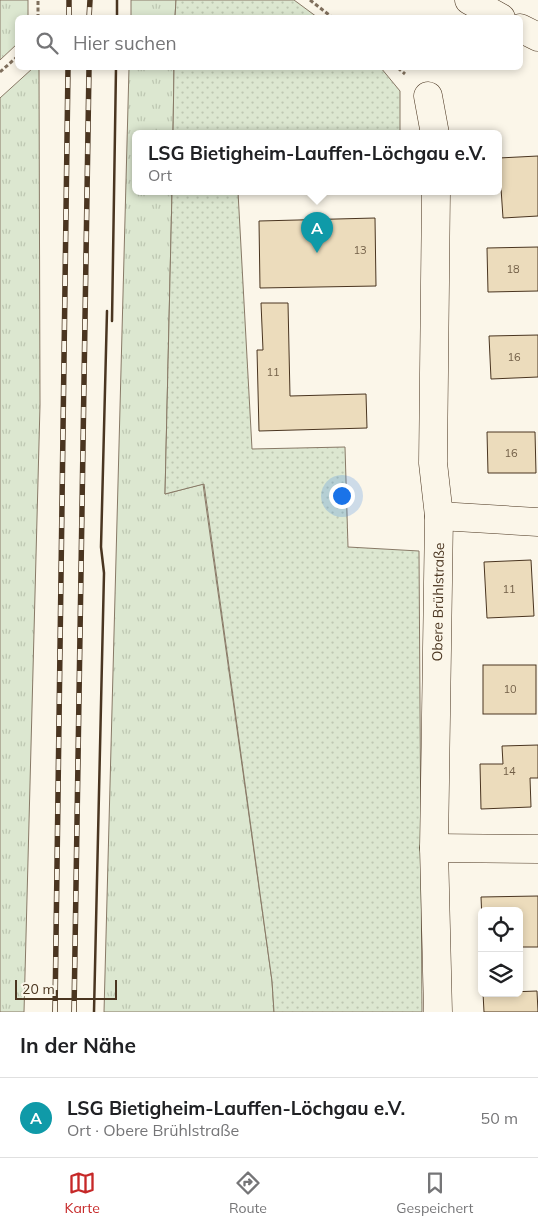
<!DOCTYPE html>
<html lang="de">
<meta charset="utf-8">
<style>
:root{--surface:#fff;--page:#f6f6f6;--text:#202124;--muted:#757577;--line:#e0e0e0;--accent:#c62828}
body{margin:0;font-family:Mulish,sans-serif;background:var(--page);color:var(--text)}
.controls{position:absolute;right:15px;bottom:15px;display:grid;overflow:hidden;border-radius:8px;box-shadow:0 2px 8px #0003}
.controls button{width:45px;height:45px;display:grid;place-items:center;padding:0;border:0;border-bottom:1px solid var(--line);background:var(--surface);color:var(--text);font:25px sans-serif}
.scale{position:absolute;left:15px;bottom:12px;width:102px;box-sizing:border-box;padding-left:5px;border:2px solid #4a3520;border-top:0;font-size:14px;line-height:18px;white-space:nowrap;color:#4a3520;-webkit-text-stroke:4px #fbf6e9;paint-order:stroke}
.you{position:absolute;left:341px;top:495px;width:18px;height:18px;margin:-12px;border:4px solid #fff;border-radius:50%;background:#1a73e8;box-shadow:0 0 0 8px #1a73e833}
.badge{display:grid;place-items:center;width:32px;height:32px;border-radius:50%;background:var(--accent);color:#fff;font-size:16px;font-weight:700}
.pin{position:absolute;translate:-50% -41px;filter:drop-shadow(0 1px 2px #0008)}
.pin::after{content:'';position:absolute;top:26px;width:18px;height:15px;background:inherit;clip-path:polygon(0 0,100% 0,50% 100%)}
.popup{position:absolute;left:132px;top:130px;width:370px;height:65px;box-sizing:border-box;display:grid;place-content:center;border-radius:8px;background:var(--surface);filter:drop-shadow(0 1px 4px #0005);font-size:16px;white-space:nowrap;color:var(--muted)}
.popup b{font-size:19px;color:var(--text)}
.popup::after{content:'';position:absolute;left:50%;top:100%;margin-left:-10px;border:10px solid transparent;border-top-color:var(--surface)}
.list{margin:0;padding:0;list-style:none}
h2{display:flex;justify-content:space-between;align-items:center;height:65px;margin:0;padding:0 20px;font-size:21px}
h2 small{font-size:16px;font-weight:400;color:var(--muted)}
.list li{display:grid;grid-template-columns:32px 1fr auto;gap:15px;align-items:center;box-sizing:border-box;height:80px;padding:0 20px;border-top:1px solid var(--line)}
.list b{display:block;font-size:19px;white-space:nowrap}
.list p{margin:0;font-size:16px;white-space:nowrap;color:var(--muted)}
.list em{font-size:16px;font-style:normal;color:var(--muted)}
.icon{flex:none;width:28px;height:28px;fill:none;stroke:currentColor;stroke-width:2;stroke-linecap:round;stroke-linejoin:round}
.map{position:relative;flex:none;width:538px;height:1012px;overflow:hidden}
.search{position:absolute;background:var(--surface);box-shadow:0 2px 8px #0003;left:15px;right:15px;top:15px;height:55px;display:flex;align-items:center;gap:12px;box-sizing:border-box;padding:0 18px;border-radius:8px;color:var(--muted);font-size:19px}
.sheet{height:145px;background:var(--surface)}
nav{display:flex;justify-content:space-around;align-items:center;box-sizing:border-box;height:70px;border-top:1px solid var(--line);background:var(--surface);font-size:14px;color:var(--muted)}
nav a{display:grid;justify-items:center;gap:2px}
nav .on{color:var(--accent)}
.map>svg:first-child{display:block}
.grass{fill:url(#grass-tufts);stroke:#887966}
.garden{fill:url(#garden-dots);stroke:#887966}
.building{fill:#ecdcbc;stroke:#4a3520}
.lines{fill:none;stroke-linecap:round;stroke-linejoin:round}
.minor-casing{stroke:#4a3520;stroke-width:29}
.secondary-casing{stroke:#4a3520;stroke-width:29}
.path{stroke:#7f6f5c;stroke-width:3;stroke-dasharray:4 2.5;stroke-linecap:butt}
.minor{stroke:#fbf6e9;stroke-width:28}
.secondary{stroke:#fbf6e9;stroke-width:28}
.rail-casing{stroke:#4a3520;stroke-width:5.5}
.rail{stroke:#fbf6e9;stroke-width:4;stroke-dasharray:11;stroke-linecap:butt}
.wall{stroke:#4a3520;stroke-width:2.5}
.labels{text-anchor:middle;stroke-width:4;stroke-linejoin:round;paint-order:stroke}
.number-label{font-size:11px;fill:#725f47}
.street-label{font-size:14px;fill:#4a3520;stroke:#fbf6e9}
</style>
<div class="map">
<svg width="538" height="1012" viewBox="0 0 538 1012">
<defs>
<pattern id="grass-tufts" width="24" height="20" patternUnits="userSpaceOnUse" patternTransform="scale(1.25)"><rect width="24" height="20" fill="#dce7d0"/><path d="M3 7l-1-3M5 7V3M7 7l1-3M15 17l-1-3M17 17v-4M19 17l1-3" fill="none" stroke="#bec7b2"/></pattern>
<pattern id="garden-dots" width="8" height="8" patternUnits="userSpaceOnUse" patternTransform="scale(1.25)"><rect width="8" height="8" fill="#dce7d0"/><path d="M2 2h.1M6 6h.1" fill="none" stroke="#bec7b2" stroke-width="1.8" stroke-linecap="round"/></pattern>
</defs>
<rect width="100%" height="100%" fill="#fbf6e9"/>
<g class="grass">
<polygon points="0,0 28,0 28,17 18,18 17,44 0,60"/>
<polygon points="131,0 176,0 175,17 131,17"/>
<polygon points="33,68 39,68 40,405 24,1012 0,1012 0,98"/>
<polygon points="129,68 174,68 173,134 136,134 136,192 172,192 165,494 203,484 272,981 274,1012 104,1012"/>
</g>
<g class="garden">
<polygon points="176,0 294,0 317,17 175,17"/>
<polygon points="174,68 381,68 400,91 400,134 173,134"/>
<polygon points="172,192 238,192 252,449 345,447 348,547 419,551 422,1012 274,1012 272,981 204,484 165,494"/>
</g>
<g class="building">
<polygon points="538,156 538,216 503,218 499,158"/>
<polygon points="375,218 376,286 260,288 259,221"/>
<polygon points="538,247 538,291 488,292 487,248"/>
<polygon points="261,303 288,303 290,396 366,394 367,428 259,431 257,350 263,350"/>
<polygon points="538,335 538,377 491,379 489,336"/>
<polygon points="487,432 535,432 536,473 488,473"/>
<polygon points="531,560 534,616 487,618 484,562"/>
<rect x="483" y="665" width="53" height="49"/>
<polygon points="538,745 538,778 530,778 531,807 481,809 480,764 503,764 502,746"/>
<polygon points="538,896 538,947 519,947 519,911 482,911 482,920 481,897"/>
<polygon points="537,991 538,1012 484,1012 483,993"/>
</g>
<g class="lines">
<defs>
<g id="minor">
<polyline points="428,96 435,134"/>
<polyline points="436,192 433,463 439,516 434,848 438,1012"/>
<polyline points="439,516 538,522"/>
<polyline points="434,848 538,849"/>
</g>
<g id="secondary">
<polyline points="469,0 501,18"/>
<polyline points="520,28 538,37"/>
</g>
</defs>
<use href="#minor" class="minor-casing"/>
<use href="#secondary" class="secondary-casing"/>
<g class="path">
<polyline points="310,0 333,18"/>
<polyline points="38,18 38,0"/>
<polyline points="398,68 405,74"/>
<polyline points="0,72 18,56"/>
</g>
<use href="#minor" class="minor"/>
<use href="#secondary" class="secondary"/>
<defs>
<g id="rail">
<polyline points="69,18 69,0"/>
<polyline points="89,18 90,0"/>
<polyline points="55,1012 68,68"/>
<polyline points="74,1012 89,68"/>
</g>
</defs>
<use href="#rail" class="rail-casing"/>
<use href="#rail" class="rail"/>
<g class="wall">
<polyline points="117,18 117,0"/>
<polyline points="112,321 116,68"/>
<polyline points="94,1012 104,573 101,547 107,311"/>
</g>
</g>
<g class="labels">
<g class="number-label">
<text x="360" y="254">13</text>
<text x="513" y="273">18</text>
<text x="514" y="361">16</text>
<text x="273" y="376">11</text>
<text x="511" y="457">16</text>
<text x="509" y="593">11</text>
<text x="510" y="693">10</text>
<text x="509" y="775">14</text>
</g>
<g class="street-label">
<text transform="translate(438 602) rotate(-89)" y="5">Obere Brühlstraße</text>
</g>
</g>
</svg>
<div class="controls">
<button><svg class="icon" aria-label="locate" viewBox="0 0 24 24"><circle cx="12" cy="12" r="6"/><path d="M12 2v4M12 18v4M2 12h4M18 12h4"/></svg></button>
<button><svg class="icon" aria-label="layers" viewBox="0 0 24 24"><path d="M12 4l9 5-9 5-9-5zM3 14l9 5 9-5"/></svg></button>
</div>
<div class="scale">20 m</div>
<div class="you"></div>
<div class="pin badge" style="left:317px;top:253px;background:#0f9aa8">A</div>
<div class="popup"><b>LSG Bietigheim-Lauffen-Löchgau e.V.</b>Ort</div>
<div class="search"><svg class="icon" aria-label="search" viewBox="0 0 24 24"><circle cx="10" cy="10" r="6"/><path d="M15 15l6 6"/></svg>Hier suchen</div>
</div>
<section class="sheet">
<h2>In der Nähe<small></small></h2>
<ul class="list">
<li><span class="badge" style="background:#0f9aa8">A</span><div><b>LSG Bietigheim-Lauffen-Löchgau e.V.</b><p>Ort · Obere Brühlstraße</p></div><em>50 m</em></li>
</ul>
</section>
<nav>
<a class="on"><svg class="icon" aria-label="map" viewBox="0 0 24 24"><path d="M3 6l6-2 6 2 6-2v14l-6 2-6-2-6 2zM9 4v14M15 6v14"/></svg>Karte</a>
<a><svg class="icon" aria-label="directions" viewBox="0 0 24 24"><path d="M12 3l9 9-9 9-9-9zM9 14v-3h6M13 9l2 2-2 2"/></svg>Route</a>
<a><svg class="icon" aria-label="saved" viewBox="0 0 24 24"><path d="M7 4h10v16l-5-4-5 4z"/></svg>Gespeichert</a>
</nav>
